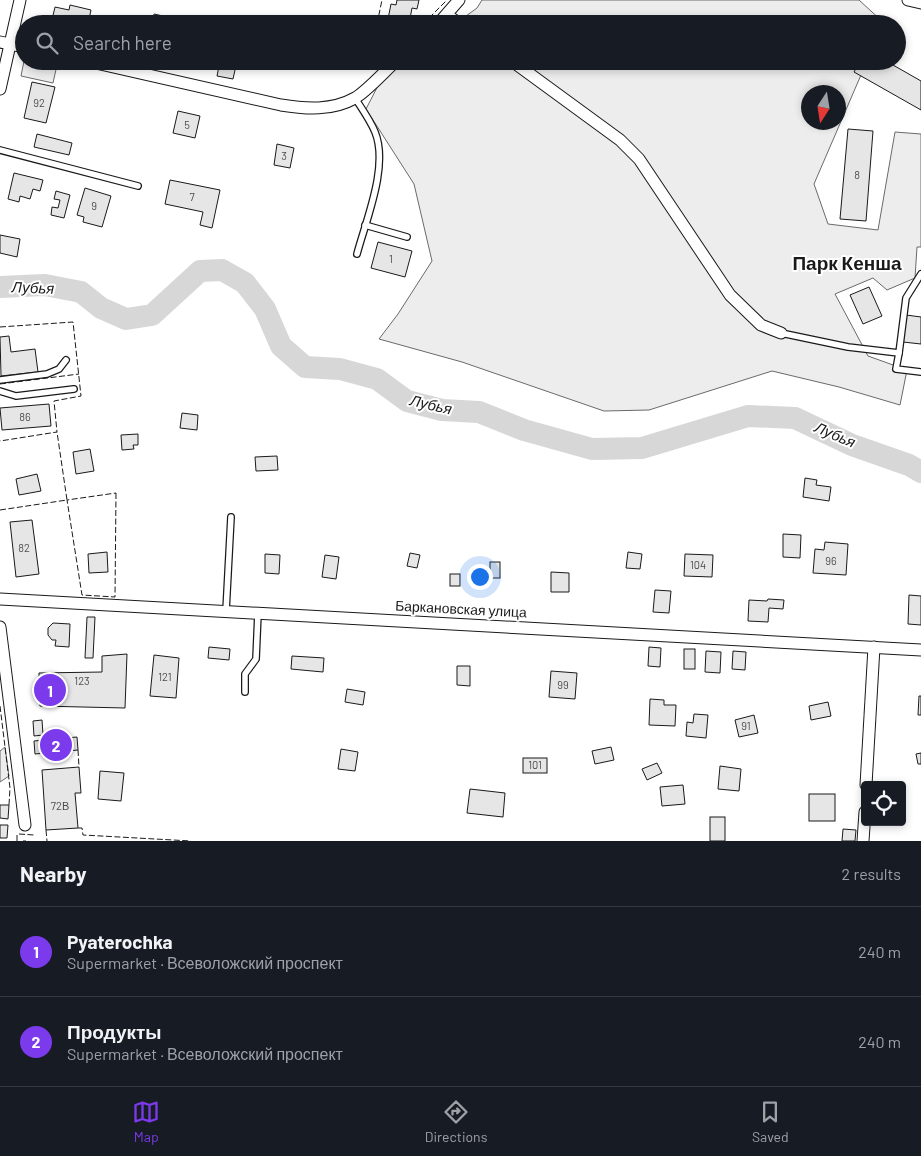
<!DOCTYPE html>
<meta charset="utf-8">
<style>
:root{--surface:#171b24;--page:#20242c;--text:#f1f3f6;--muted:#9ea1a6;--line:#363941;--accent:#7c3aed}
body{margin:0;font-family:Barlow,sans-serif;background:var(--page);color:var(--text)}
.controls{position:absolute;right:15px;bottom:15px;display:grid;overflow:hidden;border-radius:5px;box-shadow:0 2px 8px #0003}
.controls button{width:45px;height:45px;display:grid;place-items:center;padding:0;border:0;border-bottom:1px solid var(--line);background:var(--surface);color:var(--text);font:25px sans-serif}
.compass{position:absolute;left:801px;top:85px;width:45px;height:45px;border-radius:50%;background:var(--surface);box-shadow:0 2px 8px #0003;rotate:192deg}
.you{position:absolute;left:479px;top:576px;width:18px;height:18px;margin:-12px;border:4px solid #fff;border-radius:50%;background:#1a73e8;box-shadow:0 0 0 8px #1a73e833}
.badge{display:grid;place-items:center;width:32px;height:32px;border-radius:50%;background:var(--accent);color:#fff;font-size:16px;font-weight:700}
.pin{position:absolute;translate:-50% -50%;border:2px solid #fff;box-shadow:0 1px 5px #0006}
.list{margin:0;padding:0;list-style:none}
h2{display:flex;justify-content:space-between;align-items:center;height:65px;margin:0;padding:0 20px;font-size:21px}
h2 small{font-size:16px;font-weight:400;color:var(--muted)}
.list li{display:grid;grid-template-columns:32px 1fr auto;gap:15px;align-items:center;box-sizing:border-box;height:90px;padding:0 20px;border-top:1px solid var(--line)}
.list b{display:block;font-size:19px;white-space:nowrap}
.list p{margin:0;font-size:16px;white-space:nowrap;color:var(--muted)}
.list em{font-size:16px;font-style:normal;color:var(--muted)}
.icon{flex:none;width:28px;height:28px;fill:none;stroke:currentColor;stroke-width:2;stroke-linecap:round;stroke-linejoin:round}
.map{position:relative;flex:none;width:921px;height:841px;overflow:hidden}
.search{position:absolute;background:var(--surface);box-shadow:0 2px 8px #0003;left:15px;right:15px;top:15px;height:55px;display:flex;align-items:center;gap:12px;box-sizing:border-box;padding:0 18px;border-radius:28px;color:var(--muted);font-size:19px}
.sheet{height:245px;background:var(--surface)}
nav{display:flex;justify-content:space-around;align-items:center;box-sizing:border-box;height:70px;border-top:1px solid var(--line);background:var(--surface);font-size:14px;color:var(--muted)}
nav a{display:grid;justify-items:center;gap:2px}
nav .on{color:var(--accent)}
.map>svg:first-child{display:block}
.built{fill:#ededed;stroke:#6a6a6a;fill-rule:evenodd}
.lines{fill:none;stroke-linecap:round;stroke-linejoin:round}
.river{stroke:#d7d7d7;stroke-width:22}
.building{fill:#e6e6e6;stroke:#1a1a1a}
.service-casing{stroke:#1a1a1a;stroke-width:8}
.minor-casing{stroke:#1a1a1a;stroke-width:13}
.service{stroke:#fff;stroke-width:5.5}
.minor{stroke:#fff;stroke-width:11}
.fence{stroke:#1a1a1a;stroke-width:1;stroke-dasharray:6 2.5;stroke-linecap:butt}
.labels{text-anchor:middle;stroke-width:4;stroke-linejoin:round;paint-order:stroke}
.number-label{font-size:11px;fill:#4d4d4d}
.street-label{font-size:14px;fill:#1a1a1a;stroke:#fff}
.water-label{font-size:15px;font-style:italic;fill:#1a1a1a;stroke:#fff}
.district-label{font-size:19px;font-weight:bold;fill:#1a1a1a;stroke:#fff}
</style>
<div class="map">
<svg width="921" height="841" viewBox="0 0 921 841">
<rect width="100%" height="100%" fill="#fff"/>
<g class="built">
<polygon points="482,0 859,0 884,23 455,24 477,8"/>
<polygon points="24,61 41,61 57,65 53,83 21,76"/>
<path d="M404 61H867L814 184 828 224 878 230 895 132 921 134V247H917L915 278 887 290 873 278 835 294 868 356 907 370 900 405 839 387 772 371 649 410 604 411 462 362 379 339 398 314 432 261 414 184 366 109 383 76ZM808 92H838V122H808Z"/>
<polygon points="5,747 9,776 0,782 0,751"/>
</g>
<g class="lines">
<polyline class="river" points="0,287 45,285 81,292 101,308 126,319 152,315 200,271 222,270 245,283 265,309 281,346 305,367 340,369 377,379 407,401 442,410 479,412 524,430 592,449 642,448 748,416 795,418 852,445 909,465 921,472"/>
</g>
<g class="building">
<polygon points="397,0 419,0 417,9 412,8 409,24 401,22 401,24 379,24 380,17 388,19 391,4 396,5"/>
<polygon points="70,5 91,10 88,24 51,24 55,7 69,10"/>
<polygon points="154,14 181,20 180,24 152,24"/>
<polygon points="220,61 237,61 233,79 217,76"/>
<polygon points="860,61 886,61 921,81 921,110 854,72"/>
<polygon points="32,82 55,87 46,123 24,118"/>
<polygon points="178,111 200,116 195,138 173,133"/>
<polygon points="848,129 873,131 866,221 840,219"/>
<polygon points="37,134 72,143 69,155 34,147"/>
<polygon points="277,144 294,148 290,168 274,165"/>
<polygon points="14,173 43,180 40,191 33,189 30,199 20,196 19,202 8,199"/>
<polygon points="170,180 220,190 212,228 200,225 203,212 165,204"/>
<polygon points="85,188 111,196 102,227 83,222 84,217 77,215"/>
<polygon points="56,191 70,195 64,218 51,215 52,207 58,208 60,200 54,199"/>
<polygon points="0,235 20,239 17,257 0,253"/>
<polygon points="378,242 412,251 405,277 371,268"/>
<polygon points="869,287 882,316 863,324 850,295"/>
<polygon points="906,315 921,317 921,344 903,342"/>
<polygon points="9,336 11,352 35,349 38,372 1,376 0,337"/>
<polygon points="49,404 51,426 2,430 0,408"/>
<polygon points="182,413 198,415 197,430 180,428"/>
<polygon points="138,434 138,445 133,445 134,449 122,450 121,435"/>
<polygon points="90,449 94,471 76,474 73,452"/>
<polygon points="277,456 278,470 256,471 255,457"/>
<polygon points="37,474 41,491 19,495 16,479"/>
<polygon points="805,478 817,480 816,485 831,487 829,501 803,497"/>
<polygon points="32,520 39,574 16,577 10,522"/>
<polygon points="783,534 801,535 800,558 783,557"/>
<polygon points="825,542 848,544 846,575 813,573 815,549 824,550"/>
<polygon points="107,552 108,572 89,573 88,554"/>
<polygon points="628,552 642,554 640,569 626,568"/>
<polygon points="410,553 420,555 417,568 407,566"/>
<polygon points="265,554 280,555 279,574 265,573"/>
<polygon points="685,554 713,555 712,577 684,576"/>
<polygon points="325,555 339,557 336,579 322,577"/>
<rect x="490" y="562" width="10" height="16"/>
<polygon points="551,572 569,573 569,592 551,592"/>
<rect x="450" y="574" width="10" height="12"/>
<polygon points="655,590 671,591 669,613 653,612"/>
<polygon points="909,595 921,596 921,625 908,624"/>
<polygon points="768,599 784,600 783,609 769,608 768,622 748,621 749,600 767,601"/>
<polygon points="87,617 95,617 93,658 85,658"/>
<polygon points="53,623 70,624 69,647 55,646 56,640 52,640 48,635 48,628"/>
<polygon points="209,647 230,649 229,660 208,658"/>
<polygon points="649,647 661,648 660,667 648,666"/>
<rect x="684" y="649" width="11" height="20"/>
<polygon points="706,651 721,652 720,673 705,672"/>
<polygon points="733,651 746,652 745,670 732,669"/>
<polygon points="127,654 125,708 40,706 39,673 102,672 102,656"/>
<polygon points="154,655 179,658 176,698 150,696"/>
<polygon points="292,656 324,658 323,672 291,669"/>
<polygon points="457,666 470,666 470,686 457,685"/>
<polygon points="551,671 577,673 575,699 549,697"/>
<polygon points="347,689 365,692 363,705 345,702"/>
<polygon points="919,696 921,696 921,715 918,715"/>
<polygon points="650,699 664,700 664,705 676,705 675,726 649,725"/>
<polygon points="828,702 831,716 811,720 809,706"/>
<polygon points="694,714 708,715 706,738 686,736 687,722 693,723"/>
<polygon points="754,715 758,733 739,737 735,720"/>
<polygon points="42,720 43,735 34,736 33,721"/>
<polygon points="77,737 78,750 35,754 34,741"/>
<polygon points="611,747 614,760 595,764 592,751"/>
<polygon points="341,749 358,752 355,771 338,769"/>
<polygon points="921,753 921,764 918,764 916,754"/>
<rect x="523" y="758" width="24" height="15"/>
<polygon points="657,763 662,773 647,780 642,769"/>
<polygon points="720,766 741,769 739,791 718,789"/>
<polygon points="79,767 81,793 75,793 78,828 46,830 42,770"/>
<polygon points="100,771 124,773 121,801 98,799"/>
<polygon points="683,785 685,804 662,806 660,787"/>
<polygon points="470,789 505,793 503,817 467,813"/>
<rect x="809" y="794" width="26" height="27"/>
<polygon points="0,805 9,805 8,819 0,818"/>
<rect x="710" y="817" width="15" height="24"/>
<polygon points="0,825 8,825 7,838 0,838"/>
<polygon points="843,829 856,830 855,841 842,841"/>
</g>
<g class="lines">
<defs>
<g id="service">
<path d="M355 98C362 109 370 120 375 132 389 166 366 220 357 254"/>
<polyline points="0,150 138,186"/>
<polyline points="365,225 407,237"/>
<polyline points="781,333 848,347 899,353 906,298 921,274"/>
<polyline points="899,353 896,369 921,372"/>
<polyline points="0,380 47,374 59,369 66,360"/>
<polyline points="0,391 16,396 74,389"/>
<polyline points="226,611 231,517"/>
<polyline points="245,692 245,674 256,659 258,613"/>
</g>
<g id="minor">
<polyline points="908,0 921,3"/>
<polyline points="447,15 460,24"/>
<polyline points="438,24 459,0"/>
<polyline points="0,42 24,47"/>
<path d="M87 61 281 105C306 109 332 111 355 98 366 92 385 71 396 61"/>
<polyline points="512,61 620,140 639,159 730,295 761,325 781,333"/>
<polyline points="0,89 20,0"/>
<polyline points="0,599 921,650"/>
<polyline points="0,627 25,825"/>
<polyline points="866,785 874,647"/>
<polyline points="863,841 865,812"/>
</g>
</defs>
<use href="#service" class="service-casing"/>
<use href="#minor" class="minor-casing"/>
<use href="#service" class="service"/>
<use href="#minor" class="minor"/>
<g class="fence">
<polyline points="377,24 382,0"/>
<polyline points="423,24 447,0"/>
<polyline points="368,61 367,65 376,67 382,61"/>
<polyline points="0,327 73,322 81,396 54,401 57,432 0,441"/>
<polyline points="0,384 79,374"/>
<polygon points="116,493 115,597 82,595 67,500"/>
<polyline points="0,510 67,500 57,432"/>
<polyline points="0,706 10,788 9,805"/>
<polyline points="78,750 79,767"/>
<polyline points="78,828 82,828 83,835 191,841"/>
<polyline points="46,830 47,841"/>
<polyline points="19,834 34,835"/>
<polyline points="17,841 17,834"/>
<polyline points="23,841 26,841"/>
</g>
</g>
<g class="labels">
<g class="number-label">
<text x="39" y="107">92</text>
<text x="187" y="129">5</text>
<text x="284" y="160">3</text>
<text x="857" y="179">8</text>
<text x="192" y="201">7</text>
<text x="94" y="210">9</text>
<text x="391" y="263">1</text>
<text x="25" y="421">86</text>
<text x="24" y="552">82</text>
<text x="831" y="565">96</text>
<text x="698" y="569">104</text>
<text x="165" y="681">121</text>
<text x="82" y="685">123</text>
<text x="563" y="689">99</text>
<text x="746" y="730">91</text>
<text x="535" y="769">101</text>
<text x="60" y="810">72В</text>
</g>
<g class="street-label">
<text transform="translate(461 609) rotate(3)" y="5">Баркановская улица</text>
</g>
<g class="water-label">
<text transform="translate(33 288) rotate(2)" y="5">Лубья</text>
<text transform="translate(431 405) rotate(13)" y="5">Лубья</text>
<text transform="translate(835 435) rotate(23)" y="5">Лубья</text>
</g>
<g class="district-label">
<text x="847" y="270">Парк Кенша</text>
</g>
</g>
</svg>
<div class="controls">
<button><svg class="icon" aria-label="locate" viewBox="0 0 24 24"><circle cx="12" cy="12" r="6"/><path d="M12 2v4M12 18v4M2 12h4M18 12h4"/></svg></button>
</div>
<svg class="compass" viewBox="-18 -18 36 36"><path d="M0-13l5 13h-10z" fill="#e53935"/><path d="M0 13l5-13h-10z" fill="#9ea1a6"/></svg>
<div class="you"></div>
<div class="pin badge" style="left:50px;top:690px">1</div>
<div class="pin badge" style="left:56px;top:745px">2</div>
<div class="search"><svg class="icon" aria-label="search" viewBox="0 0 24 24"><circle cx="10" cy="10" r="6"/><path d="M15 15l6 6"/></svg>Search here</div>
</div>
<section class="sheet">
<h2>Nearby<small>2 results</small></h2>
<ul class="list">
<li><span class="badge">1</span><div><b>Pyaterochka</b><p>Supermarket · Всеволожский проспект</p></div><em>240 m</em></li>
<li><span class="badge">2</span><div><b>Продукты</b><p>Supermarket · Всеволожский проспект</p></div><em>240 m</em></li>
</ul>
</section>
<nav>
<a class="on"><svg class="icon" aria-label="map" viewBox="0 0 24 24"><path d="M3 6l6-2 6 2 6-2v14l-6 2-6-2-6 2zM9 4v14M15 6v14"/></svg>Map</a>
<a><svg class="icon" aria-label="directions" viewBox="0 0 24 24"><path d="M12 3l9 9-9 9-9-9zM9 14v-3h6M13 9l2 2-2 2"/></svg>Directions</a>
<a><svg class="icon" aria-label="saved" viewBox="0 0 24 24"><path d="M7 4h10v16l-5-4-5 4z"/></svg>Saved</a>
</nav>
